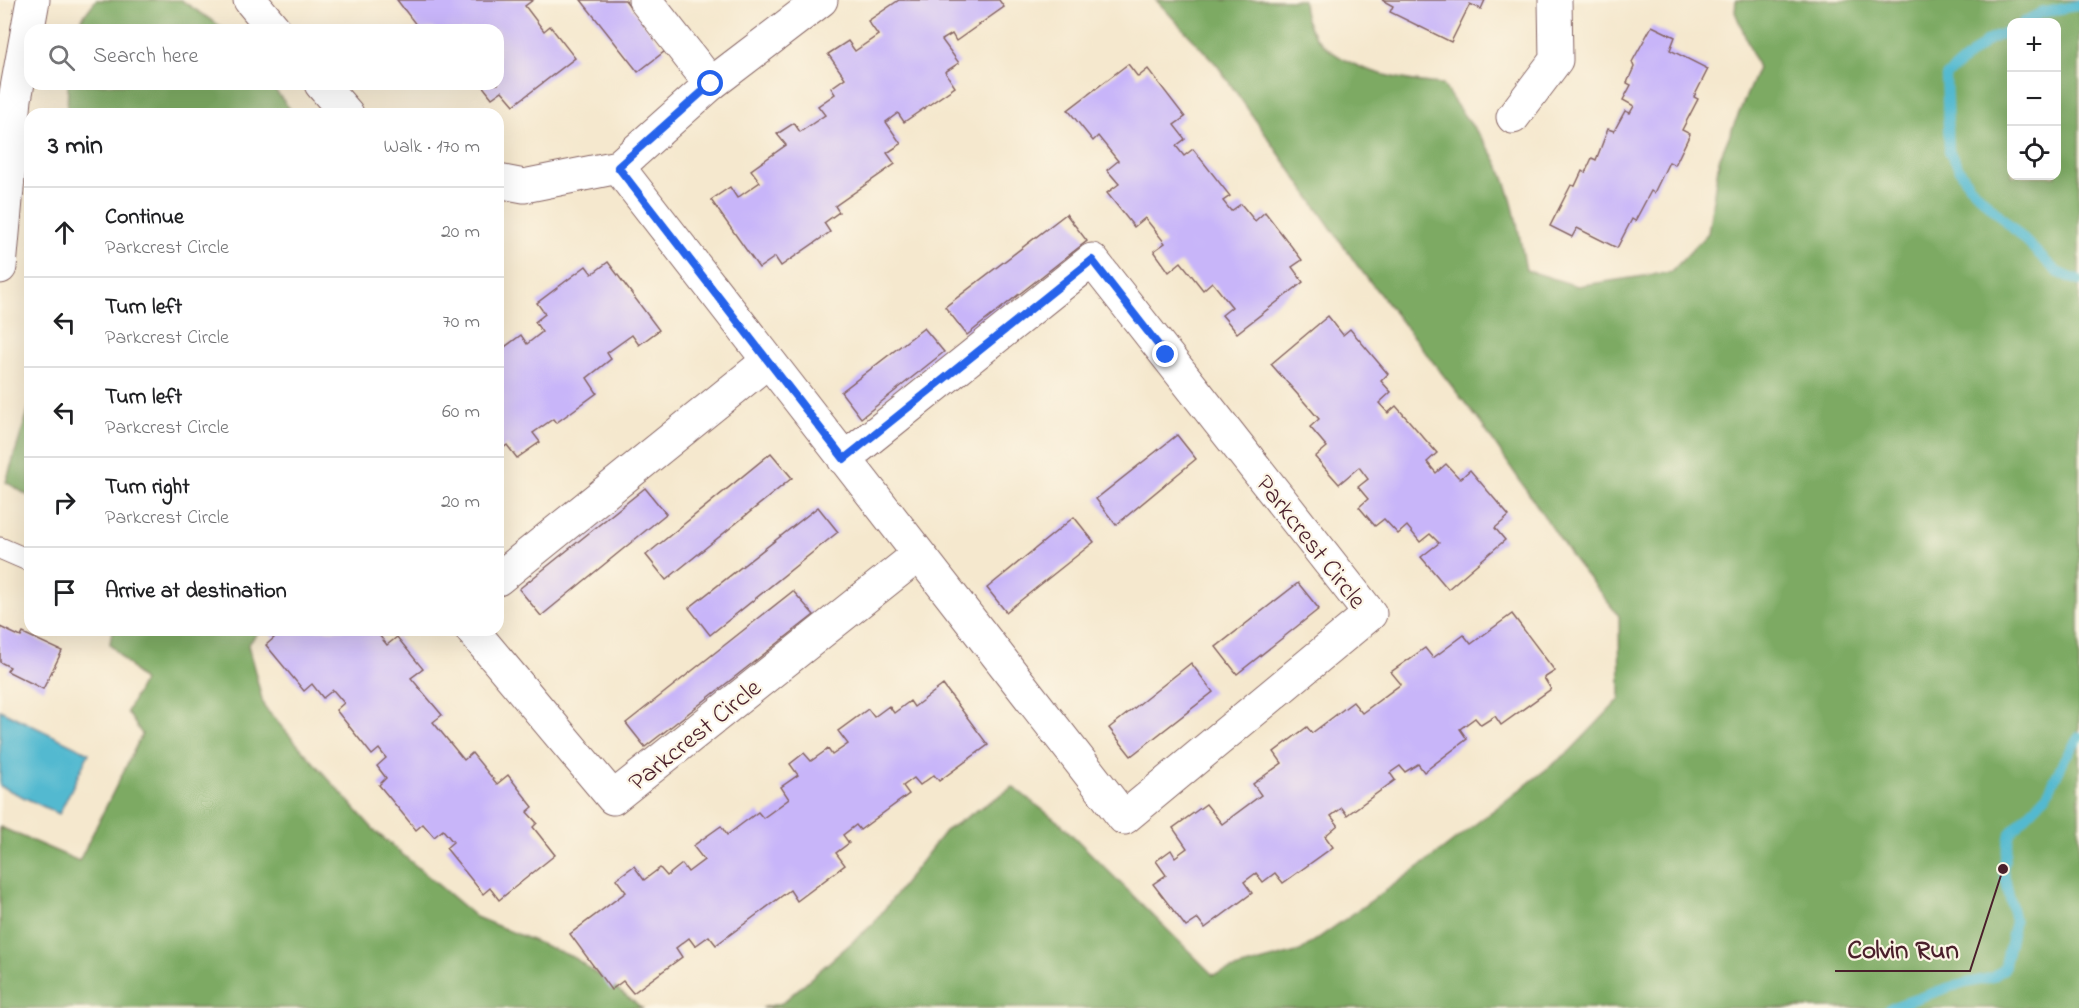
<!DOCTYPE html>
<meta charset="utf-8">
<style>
:root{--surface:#fff;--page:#f6f6f6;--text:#202124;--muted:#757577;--line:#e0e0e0}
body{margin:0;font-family:"Indie Flower",sans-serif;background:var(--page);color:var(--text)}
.controls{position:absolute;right:18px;top:18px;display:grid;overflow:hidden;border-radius:12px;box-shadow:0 6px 24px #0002}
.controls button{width:54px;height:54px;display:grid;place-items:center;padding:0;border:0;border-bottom:2px solid var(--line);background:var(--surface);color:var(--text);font:30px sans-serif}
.stop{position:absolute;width:18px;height:18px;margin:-14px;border:4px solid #2563eb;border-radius:50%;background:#fff}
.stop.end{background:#2563eb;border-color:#fff;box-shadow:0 2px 6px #0008}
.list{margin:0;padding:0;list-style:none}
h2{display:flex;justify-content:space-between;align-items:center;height:78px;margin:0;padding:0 24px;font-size:26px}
h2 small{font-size:20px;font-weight:400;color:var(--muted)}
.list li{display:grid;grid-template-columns:39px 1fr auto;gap:18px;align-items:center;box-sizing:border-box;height:90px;padding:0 24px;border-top:2px solid var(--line)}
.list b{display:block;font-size:22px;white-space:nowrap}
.list p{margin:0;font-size:20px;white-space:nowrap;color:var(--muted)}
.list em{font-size:20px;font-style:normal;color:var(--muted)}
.icon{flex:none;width:33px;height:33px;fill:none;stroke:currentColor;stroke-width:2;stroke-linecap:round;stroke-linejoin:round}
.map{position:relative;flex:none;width:2079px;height:1008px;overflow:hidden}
.search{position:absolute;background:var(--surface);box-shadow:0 6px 24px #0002;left:24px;top:24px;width:480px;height:66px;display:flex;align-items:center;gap:15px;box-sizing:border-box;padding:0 21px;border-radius:18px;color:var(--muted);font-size:22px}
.panel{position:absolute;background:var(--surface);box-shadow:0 6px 24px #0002;left:24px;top:108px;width:480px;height:528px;border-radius:18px}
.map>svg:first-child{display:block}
.forest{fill:#7daa63;stroke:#646447;stroke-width:1.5;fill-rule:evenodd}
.water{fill:#52b9d0;stroke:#4e6c7e;stroke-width:1.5}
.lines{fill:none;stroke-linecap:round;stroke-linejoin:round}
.stream{stroke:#52b9d0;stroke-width:10}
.building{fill:#c8b5f9}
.service-casing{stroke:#866564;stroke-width:23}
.minor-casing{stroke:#866564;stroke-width:35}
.service{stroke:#fff;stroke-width:21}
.minor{stroke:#fff;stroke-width:33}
.route{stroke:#2563eb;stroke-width:8}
.labels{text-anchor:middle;stroke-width:4.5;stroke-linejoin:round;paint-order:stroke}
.street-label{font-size:26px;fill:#4a1f2b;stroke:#fcf5e5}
.leader{fill:none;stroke:#4a1f2b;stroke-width:2}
.callout-dot{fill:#4a1f2b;stroke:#fcf5e5;stroke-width:2}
.callout-label{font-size:27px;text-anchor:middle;font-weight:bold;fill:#4a1f2b;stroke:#fcf5e5;stroke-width:4.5;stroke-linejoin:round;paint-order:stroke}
</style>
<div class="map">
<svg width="2079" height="1008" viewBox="0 0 2079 1008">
<rect width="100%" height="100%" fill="#fcf5e5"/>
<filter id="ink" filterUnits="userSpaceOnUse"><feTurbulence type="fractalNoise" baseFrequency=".0167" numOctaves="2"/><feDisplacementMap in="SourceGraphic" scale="12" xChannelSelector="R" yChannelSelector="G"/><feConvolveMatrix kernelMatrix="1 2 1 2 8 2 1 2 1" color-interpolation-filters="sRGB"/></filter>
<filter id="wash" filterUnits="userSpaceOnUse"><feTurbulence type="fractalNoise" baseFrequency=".008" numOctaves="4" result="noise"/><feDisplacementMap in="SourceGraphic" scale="24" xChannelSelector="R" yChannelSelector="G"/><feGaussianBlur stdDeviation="1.35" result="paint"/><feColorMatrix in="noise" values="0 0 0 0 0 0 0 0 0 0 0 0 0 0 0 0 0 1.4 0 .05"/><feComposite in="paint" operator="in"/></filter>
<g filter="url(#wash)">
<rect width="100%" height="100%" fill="#f5e8ce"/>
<g class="forest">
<polygon points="96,0 181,0 226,30 79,30 82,18"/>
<path d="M1156 0H1303C1303 63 1394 81 1443 84 1456 109 1477 129 1492 153 1513 189 1518 230 1526 270L1577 286 1671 272 1708 233 1719 160 1758 68 1735 12 1736 0H2079V1008H762L782 1003 873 924 945 831 1013 787 1061 824 1213 975 1300 951 1433 857 1570 751 1620 699 1619 616 1574 560 1480 422 1357 265 1217 65ZM2012 22H2056V176H2012Z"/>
<polygon points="68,84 270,84 294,114 67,114"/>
<polygon points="30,405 30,497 6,482"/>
<polygon points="112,630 260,630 248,645 264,707 375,831 476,917 575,958 642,1008 0,1008 0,827 79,861 142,734 127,712 143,681 110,644"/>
</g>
<polygon class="water" points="0,710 89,753 59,814 0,786"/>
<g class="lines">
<g class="stream">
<polyline points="2023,22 2041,13 2079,5"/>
<polyline points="2012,29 1987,41 1946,76 1949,151 1968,184 2057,272 2079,281"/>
<polyline points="1890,1008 1950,987 1993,977 2004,969 2015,921 2003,869 2010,833 2047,795 2065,758 2079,737"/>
</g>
</g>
<g id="blocks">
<g class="building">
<polygon points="397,0 533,0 525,6 544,31 550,26 575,58 514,105 502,91 492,98 481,84 498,84 498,30 435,30 433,28 420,30"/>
<polygon points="581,0 625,0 665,51 638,72"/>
<polygon points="899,0 999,0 1004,7 956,41 952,34 942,40 959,63 945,72 955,87 904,122 898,113 886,122 901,144 887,153 895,164 835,206 839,212 824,223 830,232 781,266 775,257 759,268 711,200 730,187 737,198 760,182 751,170 786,145 777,134 794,123 800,132 825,115 818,106 835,94 831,88 845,78 828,54 848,41 855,51 878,35 868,21"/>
<polygon points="1382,0 1485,0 1481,9 1470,4 1451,42 1390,12 1393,6"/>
<polygon points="1652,26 1675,37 1670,50 1708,69 1694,97 1698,99 1682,130 1690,134 1675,165 1669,162 1654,193 1651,191 1635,221 1632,219 1617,248 1577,228 1572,237 1550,226 1571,185 1575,186 1582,171 1585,173 1592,158 1596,160 1608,129 1614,131 1625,111 1630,113 1634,106 1623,100 1631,85 1627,83 1634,67 1632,62"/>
<polygon points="1128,64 1138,77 1148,69 1185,117 1174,125 1185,139 1176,146 1184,156 1193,149 1230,196 1223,201 1231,211 1241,204 1255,221 1265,212 1302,260 1292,267 1303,282 1237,333 1222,315 1232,307 1212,282 1203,290 1181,262 1169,272 1154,251 1165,243 1145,218 1134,227 1107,193 1119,184 1107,170 1118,161 1098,136 1093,141 1068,110"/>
<polygon points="1066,214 1087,241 967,335 945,307"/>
<polygon points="608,262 659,330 639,345 632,335 607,353 611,359 587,378 597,393 556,423 553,419 533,433 540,442 517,458 507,445 498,452 498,352 521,335 527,344 542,332 535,322 545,314 537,303 586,266 592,274"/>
<polygon points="1328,316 1343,335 1350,329 1388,374 1381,381 1391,392 1379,403 1388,413 1396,406 1437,453 1427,462 1436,473 1446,464 1460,479 1470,470 1509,516 1495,528 1505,540 1448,589 1421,557 1439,543 1430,534 1420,542 1407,526 1398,534 1384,519 1375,526 1359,507 1368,499 1358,487 1368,479 1359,467 1339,484 1315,457 1327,447 1310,427 1319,419 1271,364"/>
<polygon points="924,328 944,352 861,418 841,392"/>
<polygon points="1177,435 1196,459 1116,525 1096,499"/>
<polygon points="771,453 792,478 666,580 646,555"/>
<polygon points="645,488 666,514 541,616 519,589"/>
<polygon points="818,507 838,532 710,635 689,608"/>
<polygon points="1074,517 1094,542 1006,612 987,588"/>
<polygon points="1298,583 1319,609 1237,674 1216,647"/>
<polygon points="793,591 814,615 645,747 626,723"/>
<polygon points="1512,614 1555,671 1544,678 1551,689 1501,725 1495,716 1481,725 1475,718 1460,729 1467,739 1424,772 1418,764 1405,772 1400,766 1390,773 1395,780 1347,815 1342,808 1331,816 1338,825 1325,836 1333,847 1283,883 1275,873 1263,882 1256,873 1244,882 1252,893 1205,928 1198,919 1186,927 1153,884 1166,875 1156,861 1171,850 1175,857 1187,848 1173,828 1206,804 1222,824 1261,795 1253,784 1282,763 1274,752 1307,727 1312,733 1353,702 1362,713 1401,684 1391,672 1425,648 1433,658 1464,635 1471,644"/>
<polygon points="0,627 21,637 23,633 62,651 43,689 7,671 10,667 0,662"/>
<polygon points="267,630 375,630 387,645 397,637 423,669 411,678 442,715 433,722 464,760 472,753 497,784 508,775 533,807 527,812 537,823 533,827 555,855 499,900 490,888 483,894 446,848 453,842 443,830 434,837 423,824 416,830 379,785 386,778 377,766 386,758 379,749 372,755 336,710 344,703 333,690 323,698 312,684 304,691 266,645 274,638"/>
<polygon points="1191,663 1213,692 1131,756 1109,728"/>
<polygon points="943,685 988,745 939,781 934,775 920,785 914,778 903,786 909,794 860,830 856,825 843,835 849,843 836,853 845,865 797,901 790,890 716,945 709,936 695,946 689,938 676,948 682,957 633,993 623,981 611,990 570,934 626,892 616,879 634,866 644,880 660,868 667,876 682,864 688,872 704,860 693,846 721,826 727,835 758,812 763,818 789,799 781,787 798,775 790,764 804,753 811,761 828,749 832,755 848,744 838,731 868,709 874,717 889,706 894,713 910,701 914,707"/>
</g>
</g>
</g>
<g filter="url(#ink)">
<use href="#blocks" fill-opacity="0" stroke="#866564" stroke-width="1.5"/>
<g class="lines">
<defs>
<polyline id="service" points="0,548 30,561"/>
<g id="minor">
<polyline points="250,0 275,30"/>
<polyline points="321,84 347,114"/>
<polyline points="711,84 821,0"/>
<polyline points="1513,117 1556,60 1555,0"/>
<polyline points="618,167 1124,818 1370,614 1092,260 844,459"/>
<polyline points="498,181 524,186 618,167 711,84 645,0"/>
<polyline points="0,267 15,99 33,0"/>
<polyline points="498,579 768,361"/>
<polyline points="472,630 613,798 918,555"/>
</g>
</defs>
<use href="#service" class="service-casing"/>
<use href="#minor" class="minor-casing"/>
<use href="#service" class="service"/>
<use href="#minor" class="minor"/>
</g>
</g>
<g class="lines" filter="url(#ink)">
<polyline class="route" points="711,84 618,167 844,459 1092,260 1166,355"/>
</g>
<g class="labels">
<g class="street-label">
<text transform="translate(1312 541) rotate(52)" y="9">Parkcrest Circle</text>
<text transform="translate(694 734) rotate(-39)" y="9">Parkcrest Circle</text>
</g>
</g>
<path class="leader" d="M2003 869L1970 971H1835"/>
<circle class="callout-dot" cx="2003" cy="869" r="6"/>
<g class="callout-label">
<text x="1903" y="958">Colvin Run</text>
</g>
</svg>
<div class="controls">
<button>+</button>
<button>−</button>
<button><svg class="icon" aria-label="locate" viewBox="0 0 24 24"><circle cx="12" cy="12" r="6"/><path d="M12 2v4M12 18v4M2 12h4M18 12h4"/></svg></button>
</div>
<div class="stop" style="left:711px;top:84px"></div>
<div class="stop end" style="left:1166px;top:355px"></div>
<div class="search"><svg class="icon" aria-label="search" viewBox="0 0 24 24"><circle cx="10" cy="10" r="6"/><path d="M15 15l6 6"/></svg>Search here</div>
<section class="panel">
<h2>3 min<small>Walk · 170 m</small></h2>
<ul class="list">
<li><svg class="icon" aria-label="ahead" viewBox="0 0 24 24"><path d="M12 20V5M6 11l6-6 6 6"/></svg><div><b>Continue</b><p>Parkcrest Circle</p></div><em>20 m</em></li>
<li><svg class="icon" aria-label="left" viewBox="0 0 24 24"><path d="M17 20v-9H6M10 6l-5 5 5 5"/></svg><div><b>Turn left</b><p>Parkcrest Circle</p></div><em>70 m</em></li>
<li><svg class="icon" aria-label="left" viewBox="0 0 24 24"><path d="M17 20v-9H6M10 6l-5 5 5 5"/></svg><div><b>Turn left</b><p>Parkcrest Circle</p></div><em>60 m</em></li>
<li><svg class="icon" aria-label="right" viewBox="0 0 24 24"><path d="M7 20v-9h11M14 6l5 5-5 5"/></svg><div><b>Turn right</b><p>Parkcrest Circle</p></div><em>20 m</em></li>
<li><svg class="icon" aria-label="arrive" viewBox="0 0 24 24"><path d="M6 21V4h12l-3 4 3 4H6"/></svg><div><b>Arrive at destination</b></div></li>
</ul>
</section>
</div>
